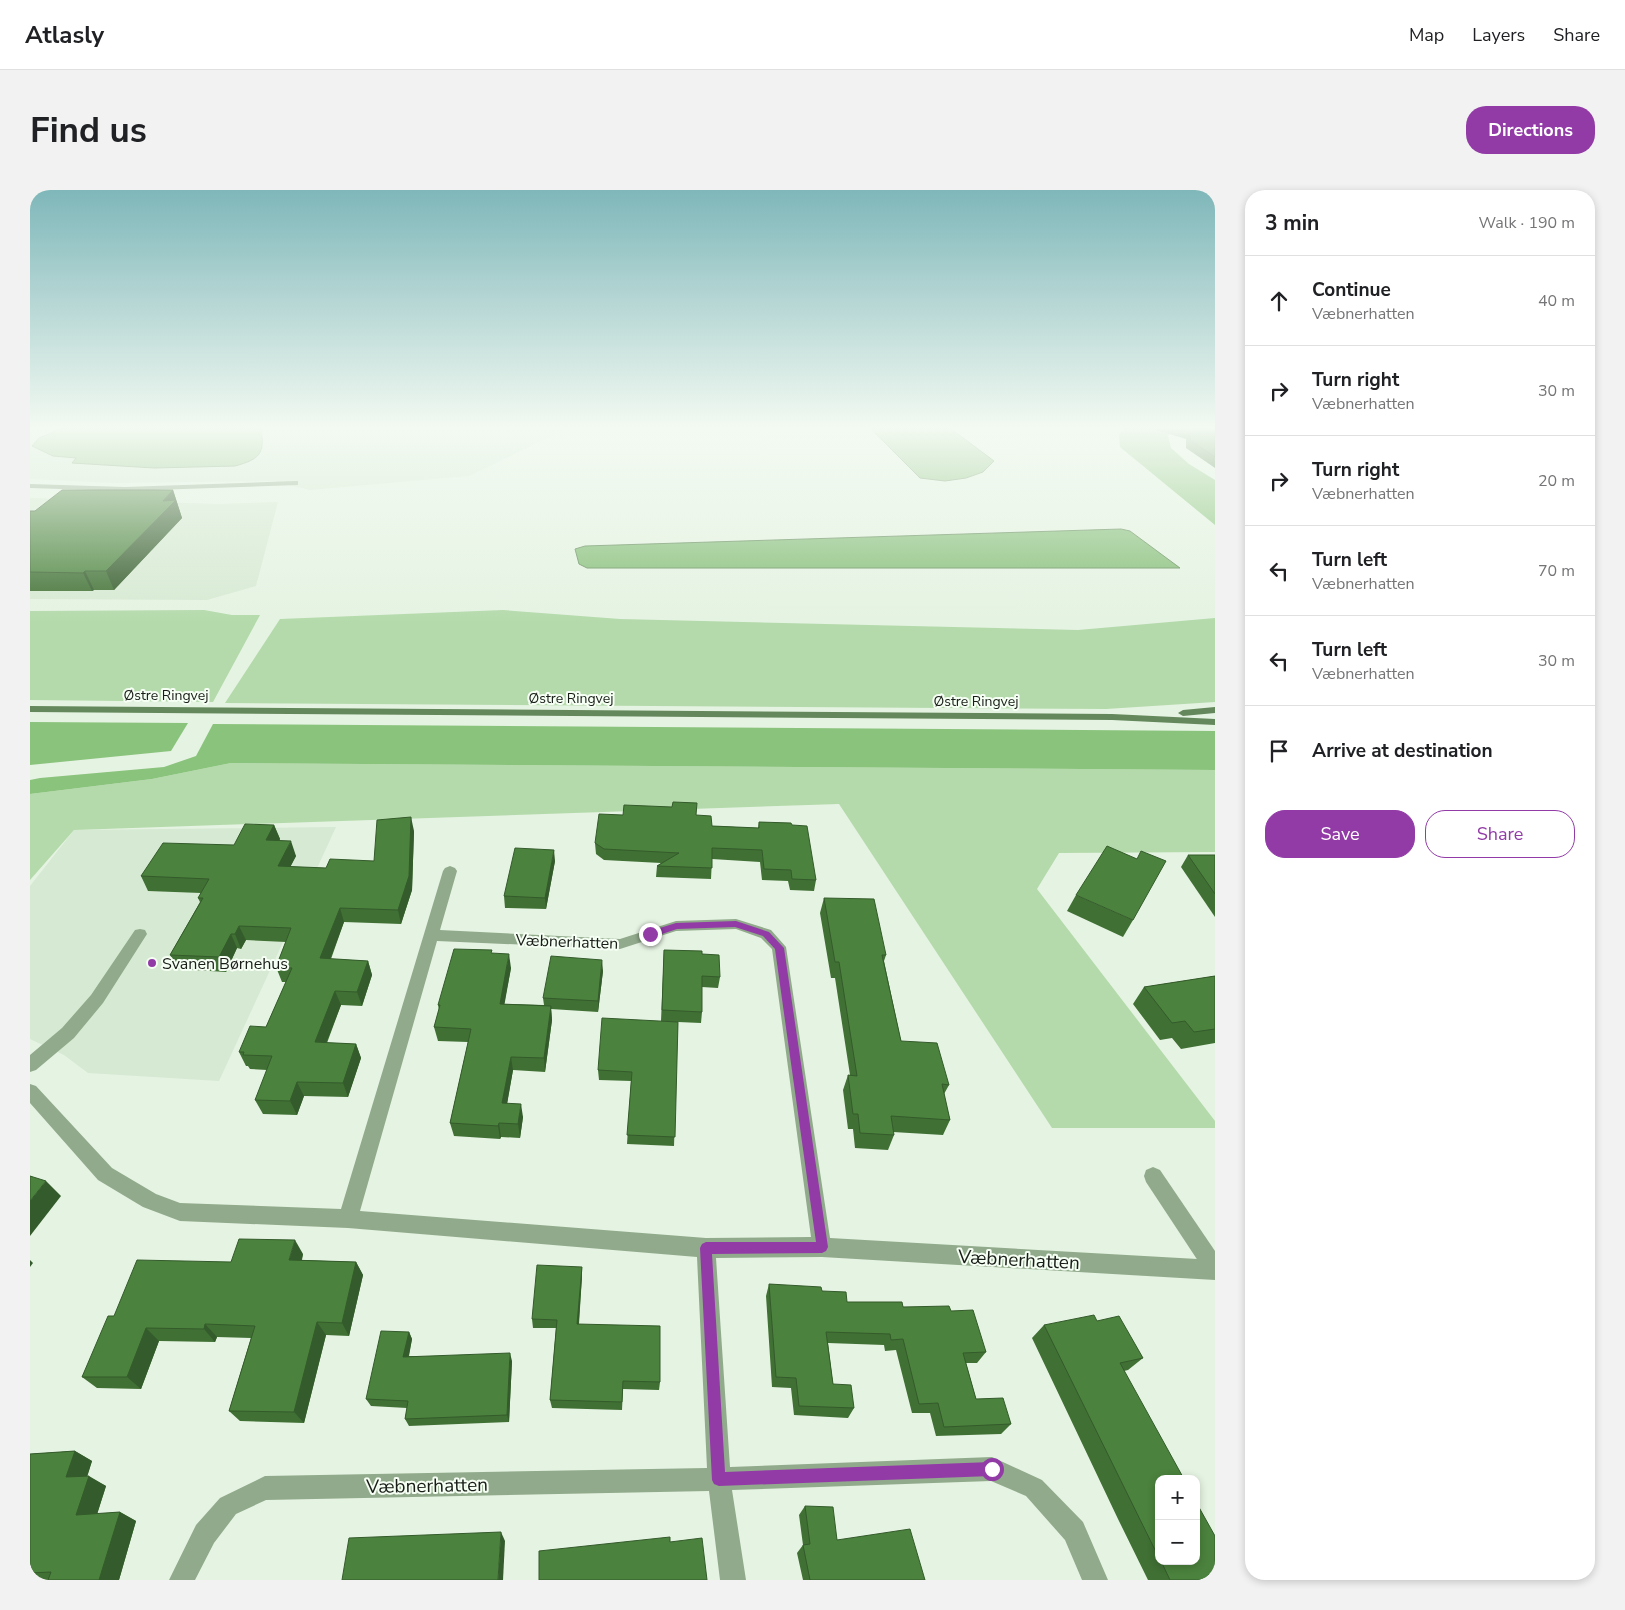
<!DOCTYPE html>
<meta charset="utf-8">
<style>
:root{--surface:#fff;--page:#f2f2f2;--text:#202124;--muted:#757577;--line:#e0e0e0;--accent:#923ba7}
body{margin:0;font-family:"Nunito Sans",sans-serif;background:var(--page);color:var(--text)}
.controls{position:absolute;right:15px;bottom:15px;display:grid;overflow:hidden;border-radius:10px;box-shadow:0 2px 8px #0003}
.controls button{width:45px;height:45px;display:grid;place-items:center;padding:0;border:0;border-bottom:1px solid var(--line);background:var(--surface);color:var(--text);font:25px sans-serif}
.stop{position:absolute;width:15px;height:15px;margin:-11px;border:4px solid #923ba7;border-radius:50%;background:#fff}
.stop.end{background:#923ba7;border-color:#fff;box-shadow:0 1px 5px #0008}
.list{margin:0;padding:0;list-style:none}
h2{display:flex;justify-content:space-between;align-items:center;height:65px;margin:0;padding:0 20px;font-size:21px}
h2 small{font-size:16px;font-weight:400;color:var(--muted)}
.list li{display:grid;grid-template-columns:32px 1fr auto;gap:15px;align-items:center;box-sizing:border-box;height:90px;padding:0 20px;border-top:1px solid var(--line)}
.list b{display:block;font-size:19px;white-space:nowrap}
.list p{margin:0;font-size:16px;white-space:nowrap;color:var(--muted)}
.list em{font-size:16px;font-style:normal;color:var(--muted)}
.actions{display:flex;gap:10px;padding:15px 20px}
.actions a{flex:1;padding:11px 0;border:1px solid var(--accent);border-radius:20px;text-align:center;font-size:18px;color:var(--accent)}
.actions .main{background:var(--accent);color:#fff}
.icon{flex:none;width:28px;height:28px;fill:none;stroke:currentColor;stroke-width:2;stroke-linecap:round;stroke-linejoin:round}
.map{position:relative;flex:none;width:1185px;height:1390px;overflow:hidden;border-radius:20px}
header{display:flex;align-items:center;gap:30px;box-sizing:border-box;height:70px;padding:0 25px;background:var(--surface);border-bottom:1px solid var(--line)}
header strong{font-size:24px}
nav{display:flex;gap:28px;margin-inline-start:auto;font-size:18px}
.intro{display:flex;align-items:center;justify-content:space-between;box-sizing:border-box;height:120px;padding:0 30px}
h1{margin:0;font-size:35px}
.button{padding:12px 22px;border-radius:20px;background:var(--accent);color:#fff;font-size:18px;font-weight:700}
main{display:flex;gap:30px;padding:0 30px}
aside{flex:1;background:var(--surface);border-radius:20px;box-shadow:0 2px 8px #0003}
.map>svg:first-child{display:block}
.built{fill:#d6e9d2}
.green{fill:#b4daab}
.forest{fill:#8ac37c}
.water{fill:#83bc75;stroke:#638c59}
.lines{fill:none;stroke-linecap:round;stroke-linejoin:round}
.minor{fill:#91aa8b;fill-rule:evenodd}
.tertiary{fill:#91aa8b;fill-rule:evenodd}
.secondary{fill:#64885b;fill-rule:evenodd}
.wall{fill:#407034}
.shaded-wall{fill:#345b2b}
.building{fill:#4b823d;stroke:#345b2b}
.route{fill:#923ba7}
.poi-dot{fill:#923ba7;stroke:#f6fff4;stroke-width:2}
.labels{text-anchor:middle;stroke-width:4;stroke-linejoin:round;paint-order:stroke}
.far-street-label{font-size:14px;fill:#181d17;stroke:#f6fff4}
.street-label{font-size:16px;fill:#181d17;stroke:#f6fff4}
.poi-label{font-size:16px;fill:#181d17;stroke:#f6fff4;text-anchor:start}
.near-street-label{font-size:19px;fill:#181d17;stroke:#f6fff4}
</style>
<header>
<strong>Atlasly</strong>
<nav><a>Map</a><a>Layers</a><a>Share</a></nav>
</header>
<div class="intro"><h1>Find us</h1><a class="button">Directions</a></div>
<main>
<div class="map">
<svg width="1185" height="1390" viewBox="0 0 1185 1390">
<rect width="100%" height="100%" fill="#e5f3e2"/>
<g class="built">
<polygon points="0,238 539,238 439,286 280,300 242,291 83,293 0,289"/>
<polygon points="0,308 188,314 248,312 226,396 177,410 0,409"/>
<polygon points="306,637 189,891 58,883 34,865 0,849 0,696 44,640"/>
</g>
<g class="green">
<polygon points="174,420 202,425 230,425 183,512 0,510 0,421"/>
<polygon points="473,420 590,429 1048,440 1185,428 1185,512 1076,519 195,513 250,429"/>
<polygon points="201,573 1185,580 1185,662 1029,663 1007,699 1185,931 1185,938 1022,938 809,614 44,640 0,690 0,604 122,589"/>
</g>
<g class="forest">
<polygon points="1093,238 1142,238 1138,246 1141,258 1159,274 1185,290 1185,335 1090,257 1089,245"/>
<polygon points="0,532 158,533 141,561 0,575"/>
<polygon points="183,534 1185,541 1185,580 201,573 122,589 0,604 0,590 10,588 134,577 166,566"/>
</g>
<g class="water">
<path d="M32 238H231C235 264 230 269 205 276L124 278 42 273 46 268 23 266 2 256 9 248Z"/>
<polygon points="840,238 920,238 964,271 953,282 936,288 915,291 890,288"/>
<polygon points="1091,339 1100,341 1150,378 557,378 549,374 545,359 555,356"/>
</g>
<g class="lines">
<g class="minor">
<polygon points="265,291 268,291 268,295 95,301 0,298 0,294 95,297"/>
<path d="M420 676 425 678 427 681 410 740 590 749 646 731 706 729 741 740 756 757 800 1048 1185 1070V1090L792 1067 686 1068 700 1277 962 1267 1012 1290 1053 1332 1078 1390H1052L1035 1350 996 1306 961 1291 702 1300 716 1390H690L679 1301 236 1310 206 1324 184 1353 165 1390H139L166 1335 190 1308 235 1286 677 1278 667 1067 318 1038 150 1031 113 1017 68 990 0 913V894L6 896 82 978 126 1004 150 1013 311 1019 413 681 415 678ZM706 739 731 748 742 759 781 1047 676 1048 330 1021 407 751 590 759 646 741Z"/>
<polygon points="110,739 115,740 117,744 73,813 44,848 6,880 0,882 0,865 32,838 61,805 105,740"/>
</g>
<polygon class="tertiary" points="1123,977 1130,980 1185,1061 1185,1089 1178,1086 1116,992 1114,986 1116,980"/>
<g class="secondary">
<polygon points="0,516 1082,524 1185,529 1185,535 1082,530 0,522"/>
<polygon points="1185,517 1185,523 1153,526 1148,523 1153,520"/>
</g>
</g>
<g class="wall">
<polygon points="1127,238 1185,238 1185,278 1156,258 1156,249 1126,240"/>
<polygon points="143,300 152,328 84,400 64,400 62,401 0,401 0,321 5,321"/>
<polygon points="593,625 666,625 682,636 728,638 729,632 762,635 786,690 784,701 760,700 758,691 732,690 730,672 682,669 681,689 626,687 627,676 631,673 574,670 566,664 565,653"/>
<polygon points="244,635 250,649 249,651 266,666 260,677 296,678 344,671 384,641 382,700 371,734 314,732 301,769 338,771 342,785 332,816 311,815 297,853 326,854 331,868 318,907 274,906 267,925 233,924 225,910 237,880 220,879 218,876 216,876 209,862 236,837 256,792 252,792 246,777 256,752 216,750 211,759 207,758 196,782 148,779 140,765 170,712 168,708 171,703 118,701 111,686 204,655"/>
<polygon points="1158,665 1185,665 1185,727 1151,677"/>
<polygon points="525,671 516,719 475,718 474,706"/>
<polygon points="1046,705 1103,730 1093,747 1037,721"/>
<polygon points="794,708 856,765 854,771 871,851 919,895 914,904 920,930 913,945 863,942 864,945 858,960 825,958 823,939 818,939 813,900 818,885 820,885 805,788 801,788 790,723"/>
<polygon points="634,760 672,764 690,787 688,798 672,797 672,822 671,833 648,832 644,956 597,954 601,891 569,890 568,880 631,831"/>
<polygon points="462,763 481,778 474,814 514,815 513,808 573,781 568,822 521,819 522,830 515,882 483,880 477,913 493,927 490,948 471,947 470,949 424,946 420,933 438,852 408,851 404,837 409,820 408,815"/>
<polygon points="1185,786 1185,853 1151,859 1142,848 1130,850 1103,814 1114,797"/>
<polygon points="273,1064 272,1070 326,1072 333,1085 319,1146 296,1145 274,1233 210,1231 199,1221 221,1148 187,1147 185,1152 129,1151 111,1199 67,1198 52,1187 84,1126"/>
<polygon points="552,1077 552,1086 549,1134 630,1192 629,1200 593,1199 592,1220 522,1218 520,1210 526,1138 503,1138 502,1129"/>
<polygon points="739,1094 792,1101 817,1112 921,1121 956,1162 947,1173 936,1173 946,1209 981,1234 971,1244 906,1246 900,1223 882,1223 866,1160 855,1161 854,1155 798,1153 803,1194 824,1218 818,1228 764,1225 761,1198 742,1197 736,1106"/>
<polygon points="1067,1131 1113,1168 1098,1180 1094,1181 1129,1289 1129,1371 1166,1371 1185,1390 1118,1390 1088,1329 1002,1148 1014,1135"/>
<polygon points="379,1142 382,1149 379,1166 482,1171 479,1232 379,1236 375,1229 377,1218 341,1216 336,1209"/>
<polygon points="45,1261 62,1271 57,1286 76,1296 67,1324 90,1322 106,1331 89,1390 0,1390 0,1264"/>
<polygon points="775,1316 807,1350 895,1390 773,1390 767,1363 773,1355 769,1325"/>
</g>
<g class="shaded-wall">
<polygon points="143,300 152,328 84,400 76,381 133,311"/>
<polygon points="55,381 64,400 62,401 53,383"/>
<polygon points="381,627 384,641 382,700 371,734 368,720"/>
<polygon points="244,635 250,649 242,665 236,650"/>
<polygon points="261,651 266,666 253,691 248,676"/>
<polygon points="524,660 525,671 516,719 515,708"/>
<polygon points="310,718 314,732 295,783 290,768"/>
<polygon points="209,736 216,750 211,759 205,744"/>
<polygon points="201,744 207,758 196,782 189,767"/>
<polygon points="479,764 481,778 472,828 470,814"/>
<polygon points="572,770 573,781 568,822 568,811"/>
<polygon points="338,771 342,785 332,816 327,802"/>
<polygon points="305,801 311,815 291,866 285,852"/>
<polygon points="521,816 522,830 515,882 514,868"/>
<polygon points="326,854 331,868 318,907 313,893"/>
<polygon points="481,867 483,880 475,926 472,913"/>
<polygon points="267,892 274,906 267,925 260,911"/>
<polygon points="491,914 493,927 490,948 488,934"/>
<polygon points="469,933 471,947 470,949 468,936"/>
<polygon points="16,991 31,1006 0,1046 0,1011"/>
<polygon points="265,1050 273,1064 268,1084 259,1070"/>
<polygon points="0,1070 3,1073 0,1077"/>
<polygon points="326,1072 333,1085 319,1146 312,1133"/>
<polygon points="552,1077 552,1086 548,1143 547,1134"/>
<polygon points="287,1132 296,1145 274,1233 264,1222"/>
<polygon points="175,1134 187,1147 185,1152 174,1139"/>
<polygon points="116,1138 129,1151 111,1199 97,1187"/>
<polygon points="379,1142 382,1149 377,1174 373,1167"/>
<polygon points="480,1163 482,1171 479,1232 477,1225"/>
<polygon points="45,1261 62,1271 54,1297 36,1287"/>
<polygon points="59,1286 76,1296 64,1334 46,1325"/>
<polygon points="90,1322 106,1331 89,1390 69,1390"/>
<polygon points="471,1342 475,1351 473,1390 468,1390"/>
</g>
<g class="building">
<polygon points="1146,238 1185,238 1185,267 1160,250 1160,242"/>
<polygon points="32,300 143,300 133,311 146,310 76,381 55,381 53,383 0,382 0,321 5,321"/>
<polygon points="643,612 667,613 666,625 681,626 682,636 729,638 729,632 761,633 762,635 777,636 786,690 762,689 761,680 734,679 732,660 682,658 682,678 627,676 649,663 574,659 565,653 569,624 593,625 594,615 642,617"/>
<polygon points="381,627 379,686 368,720 310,718 290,768 338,771 327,802 305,801 285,852 326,854 313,893 267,892 260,911 225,910 242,866 213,865 214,862 209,862 220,836 236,837 262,778 246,777 261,738 209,736 205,744 201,744 189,767 140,765 173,708 168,708 179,689 111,686 133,653 204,655 215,634 244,635 236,650 261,651 248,676 296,678 300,669 344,671 347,630"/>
<polygon points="1077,656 1107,669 1111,661 1136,671 1103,730 1046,705"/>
<polygon points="485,658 524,660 515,708 474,706"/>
<polygon points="1158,665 1185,665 1185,704"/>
<polygon points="794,708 844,709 856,765 852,765 871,851 907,853 919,895 912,894 920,930 861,926 864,945 830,943 828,924 823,924 818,885 827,886 809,772 805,772"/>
<polygon points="424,759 462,760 461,763 479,764 470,814 521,816 514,868 481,867 472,913 491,914 488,934 469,933 468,936 420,933 441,839 404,837 410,815 408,815"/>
<polygon points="634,760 672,761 672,764 689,765 690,787 672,786 672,822 632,820"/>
<polygon points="521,766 572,770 568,811 513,808"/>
<polygon points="1185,786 1185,839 1164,842 1155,831 1142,833 1114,797"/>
<polygon points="572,828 648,832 645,947 597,945 602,882 568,880"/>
<polygon points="0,986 16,991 0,1011"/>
<polygon points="209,1049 265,1050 259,1070 326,1072 312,1133 287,1132 264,1222 199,1221 225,1136 175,1134 174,1139 116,1138 97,1187 52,1187 78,1126 84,1126 107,1070 201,1072"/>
<polygon points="507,1075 552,1077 547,1134 630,1136 630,1192 593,1191 592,1212 520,1210 527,1130 502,1129"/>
<polygon points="739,1094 791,1097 792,1101 816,1102 817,1112 872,1112 873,1117 919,1116 921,1121 943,1120 956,1162 933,1163 946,1209 973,1208 981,1234 914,1237 908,1213 889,1214 873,1149 861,1150 860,1144 796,1142 803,1194 821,1195 824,1218 769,1216 766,1188 746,1187"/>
<polygon points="1064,1125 1067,1131 1089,1126 1113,1168 1090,1173 1154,1289 1129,1289 1129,1368 1014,1135"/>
<polygon points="351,1141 379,1142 373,1167 480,1163 477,1225 375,1229 378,1211 336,1209"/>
<polygon points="45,1261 36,1287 59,1286 46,1325 90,1322 69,1390 18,1390 21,1382 0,1383 0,1264"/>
<polygon points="1166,1312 1185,1346 1185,1390 1140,1390 1131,1371 1166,1371"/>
<polygon points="775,1316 803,1317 807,1350 880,1339 895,1390 780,1390 773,1355 780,1354"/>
<polygon points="471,1342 468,1390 312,1390 319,1348"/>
<polygon points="640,1347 640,1352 672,1348 677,1390 509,1390 509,1361"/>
</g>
<linearGradient id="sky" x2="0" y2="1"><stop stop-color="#7fb7ba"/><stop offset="0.55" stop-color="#f3faf2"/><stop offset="1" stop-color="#f3faf2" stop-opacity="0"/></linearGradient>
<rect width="1185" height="432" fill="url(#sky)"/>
<polygon class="route" points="706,731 739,742 754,758 798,1057 796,1061 792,1063 682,1064 695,1282 962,1272 967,1274 969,1279 967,1284 962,1286 689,1296 684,1294 682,1290 670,1058 672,1054 676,1052 786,1052 745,759 733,746 705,737 647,739 620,748 616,744 617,742 646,733"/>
<circle class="poi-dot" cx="122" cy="773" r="5"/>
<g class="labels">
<g class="far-street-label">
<text x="136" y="510">Østre Ringvej</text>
<text x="541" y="513">Østre Ringvej</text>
<text x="946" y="516">Østre Ringvej</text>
</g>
<g class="street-label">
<text transform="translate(537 751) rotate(2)" y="6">Væbnerhatten</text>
</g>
<g class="poi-label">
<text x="132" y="779">Svanen Børnehus</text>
</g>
<g class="near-street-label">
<text transform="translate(989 1069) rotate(3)" y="7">Væbnerhatten</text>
<text transform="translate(397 1295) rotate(-1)" y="7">Væbnerhatten</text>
</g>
</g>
</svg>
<div class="controls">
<button>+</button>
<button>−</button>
</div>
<div class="stop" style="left:962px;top:1279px"></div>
<div class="stop end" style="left:620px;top:744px"></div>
</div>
<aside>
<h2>3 min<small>Walk · 190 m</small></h2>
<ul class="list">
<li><svg class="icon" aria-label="ahead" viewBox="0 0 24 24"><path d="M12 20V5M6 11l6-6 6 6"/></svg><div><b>Continue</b><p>Væbnerhatten</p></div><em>40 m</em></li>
<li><svg class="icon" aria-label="right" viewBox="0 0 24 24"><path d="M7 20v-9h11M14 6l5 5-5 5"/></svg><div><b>Turn right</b><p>Væbnerhatten</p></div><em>30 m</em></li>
<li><svg class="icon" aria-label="right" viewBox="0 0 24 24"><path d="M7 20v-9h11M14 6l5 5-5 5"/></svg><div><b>Turn right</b><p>Væbnerhatten</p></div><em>20 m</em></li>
<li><svg class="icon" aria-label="left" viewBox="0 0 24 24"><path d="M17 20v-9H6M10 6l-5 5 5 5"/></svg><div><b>Turn left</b><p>Væbnerhatten</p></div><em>70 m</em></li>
<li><svg class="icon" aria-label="left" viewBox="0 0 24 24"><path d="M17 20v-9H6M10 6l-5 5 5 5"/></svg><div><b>Turn left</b><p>Væbnerhatten</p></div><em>30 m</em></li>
<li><svg class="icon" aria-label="arrive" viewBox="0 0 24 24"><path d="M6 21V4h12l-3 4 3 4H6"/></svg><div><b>Arrive at destination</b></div></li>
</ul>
<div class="actions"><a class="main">Save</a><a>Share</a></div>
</aside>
</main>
